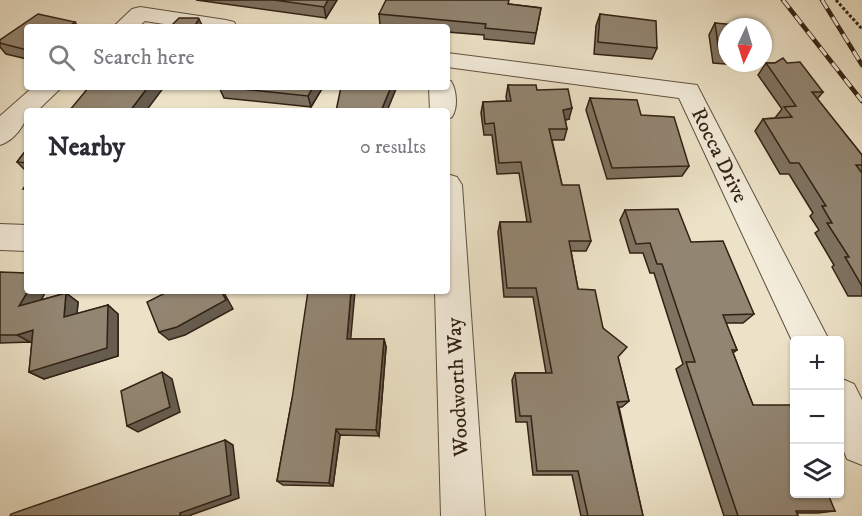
<!DOCTYPE html>
<meta charset="utf-8">
<style>
:root{--surface:#fff;--page:#f7f7f7;--text:#2b2b33;--muted:#7c7c81;--line:#e1e1e2}
body{margin:0;font-family:"IM FELL DW Pica",serif;background:var(--page);color:var(--text)}
.controls{position:absolute;right:18px;bottom:18px;display:grid;overflow:hidden;border-radius:6px;box-shadow:0 2px 4px #0004}
.controls button{width:54px;height:54px;display:grid;place-items:center;padding:0;border:0;border-bottom:2px solid var(--line);background:var(--surface);color:var(--text);font:30px sans-serif}
.compass{position:absolute;left:718px;top:18px;width:54px;height:54px;border-radius:50%;background:var(--surface);box-shadow:0 2px 4px #0004;rotate:184deg}
.list{margin:0;padding:0;list-style:none}
h2{display:flex;justify-content:space-between;align-items:center;height:78px;margin:0;padding:0 24px;font-size:26px}
h2 small{font-size:20px;font-weight:400;color:var(--muted)}
.icon{flex:none;width:33px;height:33px;fill:none;stroke:currentColor;stroke-width:2;stroke-linecap:round;stroke-linejoin:round}
.map{position:relative;flex:none;width:862px;height:516px;overflow:hidden}
.search{position:absolute;background:var(--surface);box-shadow:0 2px 4px #0004;left:24px;top:24px;width:426px;height:66px;display:flex;align-items:center;gap:15px;box-sizing:border-box;padding:0 21px;border-radius:6px;color:var(--muted);font-size:22px}
.panel{position:absolute;background:var(--surface);box-shadow:0 2px 4px #0004;left:24px;top:108px;width:426px;height:186px;border-radius:6px}
.map>svg:first-child{display:block}
.lines{fill:none;stroke-linecap:round;stroke-linejoin:round}
.street-casing{stroke:#605141;stroke-width:2}
.path{stroke:#312114;stroke-width:3;stroke-dasharray:3 2;stroke-linecap:butt}
.street{fill:#f3ecdb;fill-rule:evenodd}
.rail-casing{stroke:#312114;stroke-width:4.5}
.rail{stroke:#f3ecdb;stroke-width:3;stroke-dasharray:10;stroke-linecap:butt}
.wall{fill:#7e7261;stroke:#312114;stroke-width:1.5}
.shaded-wall{fill:#665d4f;stroke:#312114;stroke-width:1.5}
.building{fill:#928571;stroke:#312114;stroke-width:1.5}
.labels{text-anchor:middle;stroke-width:6;stroke-linejoin:round;paint-order:stroke}
.street-label{font-size:21px;fill:#312114;stroke:#f3ecdb}
</style>
<div class="map">
<svg width="862" height="516" viewBox="0 0 862 516">
<rect width="100%" height="100%" fill="#ece2c7"/>
<filter id="stains"><feTurbulence type="fractalNoise" baseFrequency=".00333" numOctaves="4"/><feColorMatrix values="0 0 0 0 .2 0 0 0 0 .09 0 0 0 0 .02 0 0 0 .5 -.17"/></filter>
<radialGradient id="worn" r=".72"><stop offset=".6" stop-color="#630" stop-opacity="0"/><stop offset="1" stop-color="#630" stop-opacity=".3"/></radialGradient>
<g class="lines">
<defs>
<g id="street">
<polygon points="140,7 226,20 234,22 237,27 182,27 145,21 138,27 113,27 132,9"/>
<polygon points="447,53 697,85 829,340 794,340 794,345 679,98 447,67"/>
<path d="M447 80 451 81C457 91 458 108 452 117L447 119V111H430L429 87H447Z"/>
<path d="M33 87H62L37 111H27C27 125 13 141 0 145V116Z"/>
<polygon points="447,174 457,177 462,185 485,516 441,516 435,291 447,291"/>
<polygon points="0,224 27,225 27,251 0,250"/>
<polygon points="840,378 854,384 862,400 862,465 847,459 840,442"/>
</g>
</defs>
<use href="#street" class="street-casing"/>
<polyline class="path" points="836,0 862,29"/>
<use href="#street" class="street"/>
<defs>
<g id="rail">
<polyline points="783,0 862,101"/>
<polyline points="822,0 862,65"/>
</g>
</defs>
<use href="#rail" class="rail-casing"/>
<use href="#rail" class="rail"/>
</g>
<g class="wall">
<polygon points="196,0 337,0 326,18"/>
<polygon points="509,4 541,8 534,44 484,39 484,35 447,32 447,27 401,27 380,25 379,14"/>
<polygon points="600,14 657,48 652,59 594,54 596,26"/>
<polygon points="715,23 727,27 727,63 739,63 738,65 713,63 709,35"/>
<polygon points="27,27 27,59 6,54 0,47 0,40"/>
<polygon points="766,63 787,63 823,92 817,99 862,155 862,296 848,296 832,267 834,265 815,233 819,230 810,216 813,213 789,174 780,174 755,131 763,119 775,118 782,109 758,75"/>
<polygon points="508,85 537,90 569,119 565,120 567,129 564,140 552,140 562,185 591,241 586,251 571,251 578,289 603,328 618,357 629,401 622,407 619,407 643,516 581,516 572,475 533,475 527,422 516,422 512,380 515,373 546,373 533,297 504,297 498,232 500,222 527,222 519,173 497,174 492,135 484,135 481,113 483,102 507,101 506,97"/>
<polygon points="219,87 323,87 311,107 224,98"/>
<polygon points="590,98 641,115 689,166 682,176 607,179 586,110"/>
<polygon points="27,149 27,172 17,162"/>
<polygon points="625,210 691,242 754,314 743,323 726,323 737,350 733,353 753,405 835,511 818,513 797,513 798,516 724,516 676,369 683,364 654,273 650,273 643,253 630,253 620,220"/>
<polygon points="0,272 27,291 46,291 41,300 66,293 78,302 77,314 108,305 118,314 118,356 44,379 29,372 32,342 0,343"/>
<polygon points="351,339 384,339 386,347 379,436 340,435 333,486 283,485 277,481 292,399"/>
</g>
<g class="shaded-wall">
<polygon points="328,0 337,0 326,18 324,7"/>
<polygon points="199,19 203,27 194,27"/>
<polygon points="75,22 78,27 68,27"/>
<polygon points="148,87 164,87 146,111 130,111"/>
<polygon points="313,87 323,87 311,107 308,96"/>
<polygon points="391,87 396,87 396,89 387,111 381,111"/>
<polygon points="572,108 569,119 560,122 563,110"/>
<polygon points="28,291 46,291 33,315 19,306"/>
<polygon points="221,291 223,291 233,309 185,335 169,340 159,332"/>
<polygon points="351,291 355,291 350,347 347,339"/>
<polygon points="66,293 78,302 76,325 64,317"/>
<polygon points="108,305 118,314 118,356 44,379 29,372"/>
<polygon points="33,330 32,343 17,335"/>
<polygon points="384,339 386,347 379,436 376,430"/>
<polygon points="162,372 172,379 180,412 138,432 127,426"/>
<polygon points="336,429 340,435 333,486 329,483"/>
<polygon points="225,440 233,445 239,498 191,515 191,516 180,516 180,513"/>
</g>
<g class="building">
<polygon points="274,0 328,0 324,7"/>
<polygon points="386,0 509,0 508,4 541,8 536,33 485,28 486,24 379,14"/>
<polygon points="38,14 75,22 68,27 27,27 27,50 0,43 0,40"/>
<polygon points="600,14 656,21 657,48 598,42"/>
<polygon points="179,18 198,18 199,19 194,27 170,27"/>
<polygon points="715,23 737,25 737,27 727,27 727,52 719,51"/>
<polygon points="783,58 787,63 800,62 823,92 812,92 862,155 862,165 856,165 862,173 862,286 845,257 849,257 827,223 832,223 822,206 826,206 799,163 790,163 763,119 792,117 784,107 796,106 766,63 775,63"/>
<polygon points="508,85 536,85 537,90 568,89 572,108 563,110 567,129 549,129 562,185 579,185 591,241 569,241 578,289 595,290 603,328 627,347 618,357 629,401 617,402 643,516 588,516 578,471 537,471 531,416 520,416 515,373 552,373 536,288 507,288 500,222 531,222 521,162 499,163 494,123 485,124 483,102 511,101"/>
<polygon points="89,87 148,87 130,111 69,111"/>
<polygon points="222,87 313,87 308,96"/>
<polygon points="341,87 391,87 381,111 336,111"/>
<polygon points="590,98 637,100 641,115 674,117 689,166 612,168"/>
<polygon points="27,149 27,163 17,162"/>
<polygon points="27,183 27,189 23,189"/>
<polygon points="678,209 691,242 723,241 754,314 723,315 737,350 732,350 753,405 790,405 795,415 795,494 828,494 835,511 796,511 798,516 738,516 686,362 695,362 662,264 657,264 650,243 636,244 625,210"/>
<polygon points="0,272 27,273 28,291 19,306 66,293 64,317 108,305 107,348 29,372 33,330 17,335 0,335"/>
<polygon points="169,291 221,291 226,300 177,327 159,332 147,302"/>
<polygon points="308,291 351,291 347,339 384,339 376,430 336,429 329,483 277,481 292,399"/>
<polygon points="162,372 170,407 127,426 121,391"/>
<polygon points="225,440 231,495 180,513 180,516 10,516 11,514"/>
</g>
<g class="labels">
<g class="street-label">
<text transform="translate(720 155) rotate(64)" y="7">Rocca Drive</text>
<text transform="translate(457 387) rotate(-93)" y="7">Woodworth Way</text>
</g>
</g>
<rect width="100%" height="100%" filter="url(#stains)"/>
<rect width="100%" height="100%" fill="url(#worn)"/>
</svg>
<div class="controls">
<button>+</button>
<button>−</button>
<button><svg class="icon" aria-label="layers" viewBox="0 0 24 24"><path d="M12 4l9 5-9 5-9-5zM3 14l9 5 9-5"/></svg></button>
</div>
<svg class="compass" viewBox="-18 -18 36 36"><path d="M0-13l5 13h-10z" fill="#e53935"/><path d="M0 13l5-13h-10z" fill="#7c7c81"/></svg>
<div class="search"><svg class="icon" aria-label="search" viewBox="0 0 24 24"><circle cx="10" cy="10" r="6"/><path d="M15 15l6 6"/></svg>Search here</div>
<section class="panel">
<h2>Nearby<small>0 results</small></h2>
<ul class="list">
</ul>
</section>
</div>
